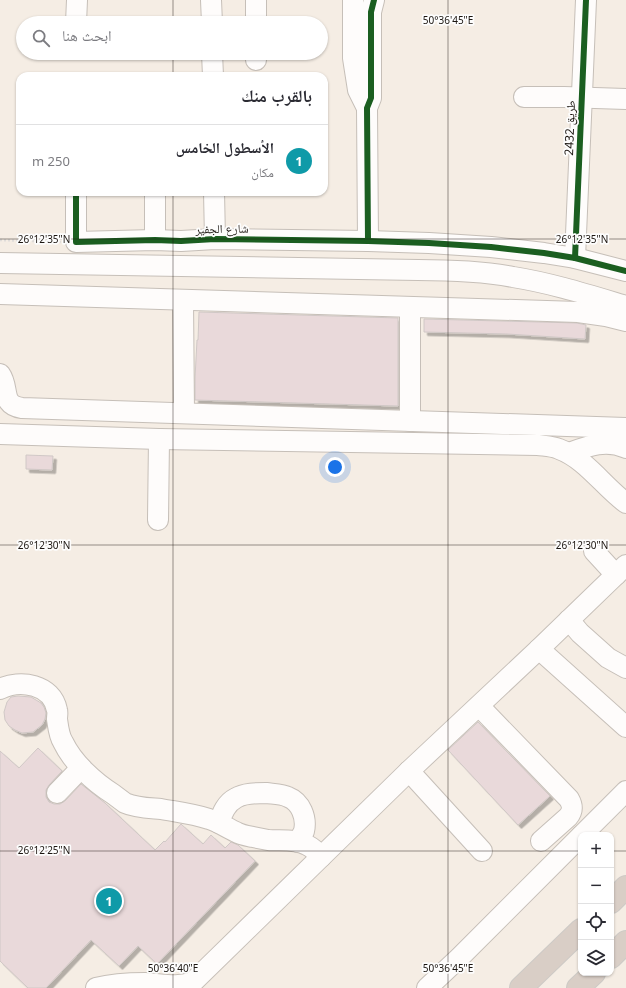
<!DOCTYPE html>
<html lang="ar">
<meta charset="utf-8">
<style>
:root{--surface:#fff;--page:#f2f2f3;--text:#2b2b33;--muted:#7c7c81;--line:#e1e1e2;--accent:#d93025}
body{margin:0;font-family:"Noto Sans","Noto Naskh Arabic",sans-serif;background:var(--page);color:var(--text);direction:rtl}
.controls{position:absolute;right:12px;bottom:12px;display:grid;overflow:hidden;border-radius:8px;box-shadow:0 1px 3px #0004}
.controls button{width:36px;height:36px;display:grid;place-items:center;padding:0;border:0;border-bottom:1px solid var(--line);background:var(--surface);color:var(--text);font:20px sans-serif}
.you{position:absolute;left:335px;top:467px;width:14px;height:14px;margin:-10px;border:3px solid #fff;border-radius:50%;background:#1a73e8;box-shadow:0 0 0 6px #1a73e833}
.badge{display:grid;place-items:center;width:26px;height:26px;border-radius:50%;background:var(--accent);color:#fff;font-size:13px;font-weight:700}
.pin{position:absolute;translate:-50% -50%;border:2px solid #fff;box-shadow:0 1px 4px #0006}
.list{margin:0;padding:0;list-style:none}
h2{display:flex;justify-content:space-between;align-items:center;height:52px;margin:0;padding:0 16px;font-size:17px}
h2 small{font-size:13px;font-weight:400;color:var(--muted)}
.list li{display:grid;grid-template-columns:26px 1fr auto;gap:12px;align-items:center;box-sizing:border-box;height:72px;padding:0 16px;border-top:1px solid var(--line)}
.list b{display:block;font-size:15px;white-space:nowrap}
.list p{margin:0;font-size:13px;white-space:nowrap;color:var(--muted)}
.list em{font-size:13px;font-style:normal;color:var(--muted)}
.icon{flex:none;width:22px;height:22px;fill:none;stroke:currentColor;stroke-width:2;stroke-linecap:round;stroke-linejoin:round}
.map{position:relative;flex:none;width:626px;height:988px;overflow:hidden;direction:ltr}
.search{position:absolute;background:var(--surface);box-shadow:0 1px 3px #0004;left:16px;top:16px;width:312px;height:44px;display:flex;align-items:center;gap:10px;box-sizing:border-box;padding:0 14px;border-radius:22px;color:var(--muted);font-size:15px}
.panel{position:absolute;background:var(--surface);box-shadow:0 1px 3px #0004;left:16px;top:72px;width:312px;height:124px;border-radius:12px;direction:rtl}
.map>svg:first-child{display:block}
.building{fill:#e9d9da;stroke:#d0c8c6;filter:url(#shadow)}
.lines{fill:none;stroke-linecap:round;stroke-linejoin:round}
.minor-casing{stroke:#c6bfb8;stroke-width:22}
.highway-casing{stroke:#cdcac6;stroke-width:24}
.path{stroke:#dfdcd9;stroke-width:2.5;stroke-dasharray:2 2;stroke-linecap:butt}
.minor{stroke:#fefcfb;stroke-width:20}
.highway{stroke:#d9cec6;stroke-width:22}
.cycleway-casing{stroke:#fdfdfd;stroke-width:8}
.cycleway{stroke:#1b5e20;stroke-width:6}
.ticks{fill:none;stroke:#1b1510;stroke-width:1;stroke-opacity:0.45}
.labels{text-anchor:middle;stroke-width:3.5;stroke-linejoin:round;paint-order:stroke}
.street-label{font-size:12px;fill:#1b1510;stroke:#fdfdfd}
.ticks-label{font-size:10px;text-anchor:middle;fill:#1b1510;stroke:#fdfdfd;stroke-width:3.5;stroke-linejoin:round;paint-order:stroke}
</style>
<div class="map">
<svg width="626" height="988" viewBox="0 0 626 988">
<defs>
<filter id="shadow"><feDropShadow dx="3.5" dy="3.5" stdDeviation="0" flood-color="#0004"/></filter>
</defs>
<rect width="100%" height="100%" fill="#f5ede4"/>
<g class="building">
<polygon points="199,312 398,318 398,406 195,400 195,378 197,340 198,340"/>
<polygon points="424,319 577,323 586,325 585,339 507,334 424,332"/>
<polygon points="26,455 53,456 52,470 26,469"/>
<polygon points="18,696 31,697 41,703 44,707 46,713 45,719 42,725 33,732 22,733 15,730 9,726 5,720 4,712 7,702 11,697"/>
<polygon points="478,722 550,796 518,825 448,750"/>
<polygon points="38,748 62,771 49,785 46,790 46,797 49,802 54,804 60,804 65,801 81,784 105,803 155,850 164,841 165,842 181,824 203,844 211,835 225,848 231,842 238,845 255,861 157,964 138,946 119,966 91,940 46,988 28,988 0,961 0,751 19,768"/>
</g>
<g class="lines">
<defs>
<g id="minor">
<polyline points="211,0 212,23"/>
<polyline points="256,0 256,23"/>
<polyline points="353,0 353,58 358,90 367,108"/>
<polyline points="76,23 77,0"/>
<polyline points="212,53 213,76"/>
<polyline points="256,53 256,60"/>
<polyline points="524,97 564,97 626,99"/>
<polyline points="76,192 76,242 155,240 181,241 215,239 368,241 429,243 491,247 544,253 575,258 626,271"/>
<polyline points="155,192 155,240"/>
<polyline points="214,192 215,239"/>
<polyline points="368,241 367,108 371,98 371,12 374,0"/>
<polyline points="575,258 586,0"/>
<path d="M0 263 418 270C450 270 482 271 513 277 551 283 589 295 626 306"/>
<polyline points="0,294 578,312 606,316 626,321"/>
<polyline points="183,300 184,413"/>
<path d="M0 374C10 388 0 405 22 408L626 428"/>
<polyline points="410,421 410,307"/>
<path d="M0 434 159 439 538 445C545 446 552 446 559 449 586 459 603 486 626 503"/>
<path d="M569 453C588 446 606 439 626 448"/>
<polyline points="158,520 159,439"/>
<polyline points="594,551 616,575"/>
<polyline points="569,620 580,633 608,658 626,668"/>
<polyline points="539,649 626,727"/>
<path d="M0 689C20 679 52 684 57 710 58 712 57 716 57 719 58 726 59 736 63 742 73 763 94 782 113 794 117 797 121 800 125 803 136 808 149 808 161 809 177 812 194 814 209 819 219 822 227 828 236 832 241 835 248 836 253 837 258 838 263 839 268 840 281 841 296 839 307 845 313 848 317 852 321 857"/>
<path d="M479 706 569 799C573 806 573 811 568 817L541 841"/>
<polyline points="409,771 482,851"/>
<polyline points="57,793 81,768"/>
<path d="M219 823C222 813 226 803 236 798 244 793 257 793 266 793 273 794 282 794 288 797 301 802 307 818 304 831 303 834 300 838 298 842"/>
<polyline points="582,835 626,791"/>
<path d="M96 988C112 984 128 983 145 983 163 984 177 988 193 982L409 771 539 649 626 565"/>
<polyline points="427,988 459,958 581,836"/>
</g>
<g id="highway">
<polyline points="611,902 626,887"/>
<polyline points="611,957 626,942"/>
<polyline points="521,988 581,930"/>
<polyline points="578,988 594,973"/>
</g>
</defs>
<use href="#minor" class="minor-casing"/>
<use href="#highway" class="highway-casing"/>
<polyline class="path" points="0,240 61,242"/>
<use href="#minor" class="minor"/>
<use href="#highway" class="highway"/>
<defs>
<g id="cycleway">
<polyline points="76,192 76,242 155,240 181,241 215,239 368,241 429,243 491,247 544,253 575,258 626,271"/>
<polyline points="368,241 367,108 371,98 371,12 374,0"/>
<polyline points="575,258 586,0"/>
</g>
</defs>
<use href="#cycleway" class="cycleway-casing"/>
<use href="#cycleway" class="cycleway"/>
</g>
<path class="ticks" d="M173 0V23M448 0V988M173 53V76M173 192V988M0 239H626M0 545H626M0 851H581M611 851H626"/>
<g class="labels">
<g class="street-label">
<text transform="translate(570 128) rotate(-88)" y="4">طريق 2432</text>
<text transform="translate(222 229) rotate(-1)" y="4">شارع الجفير</text>
</g>
</g>
<g class="ticks-label">
<text x="448" y="24">50°36'45"E</text>
<text x="44" y="243">26°12'35"N</text>
<text x="582" y="243">26°12'35"N</text>
<text x="44" y="549">26°12'30"N</text>
<text x="582" y="549">26°12'30"N</text>
<text x="44" y="854">26°12'25"N</text>
<text x="173" y="972">50°36'40"E</text>
<text x="448" y="972">50°36'45"E</text>
</g>
</svg>
<div class="controls">
<button>+</button>
<button>−</button>
<button><svg class="icon" aria-label="locate" viewBox="0 0 24 24"><circle cx="12" cy="12" r="6"/><path d="M12 2v4M12 18v4M2 12h4M18 12h4"/></svg></button>
<button><svg class="icon" aria-label="layers" viewBox="0 0 24 24"><path d="M12 4l9 5-9 5-9-5zM3 14l9 5 9-5"/></svg></button>
</div>
<div class="you"></div>
<div class="pin badge" style="left:109px;top:901px;background:#0f9aa8">1</div>
<div class="search"><svg class="icon" aria-label="search" viewBox="0 0 24 24"><circle cx="10" cy="10" r="6"/><path d="M15 15l6 6"/></svg>ابحث هنا</div>
<section class="panel">
<h2>بالقرب منك<small></small></h2>
<ul class="list">
<li><span class="badge" style="background:#0f9aa8">1</span><div><b>الأسطول الخامس</b><p>مكان</p></div><em>250 m</em></li>
</ul>
</section>
</div>
